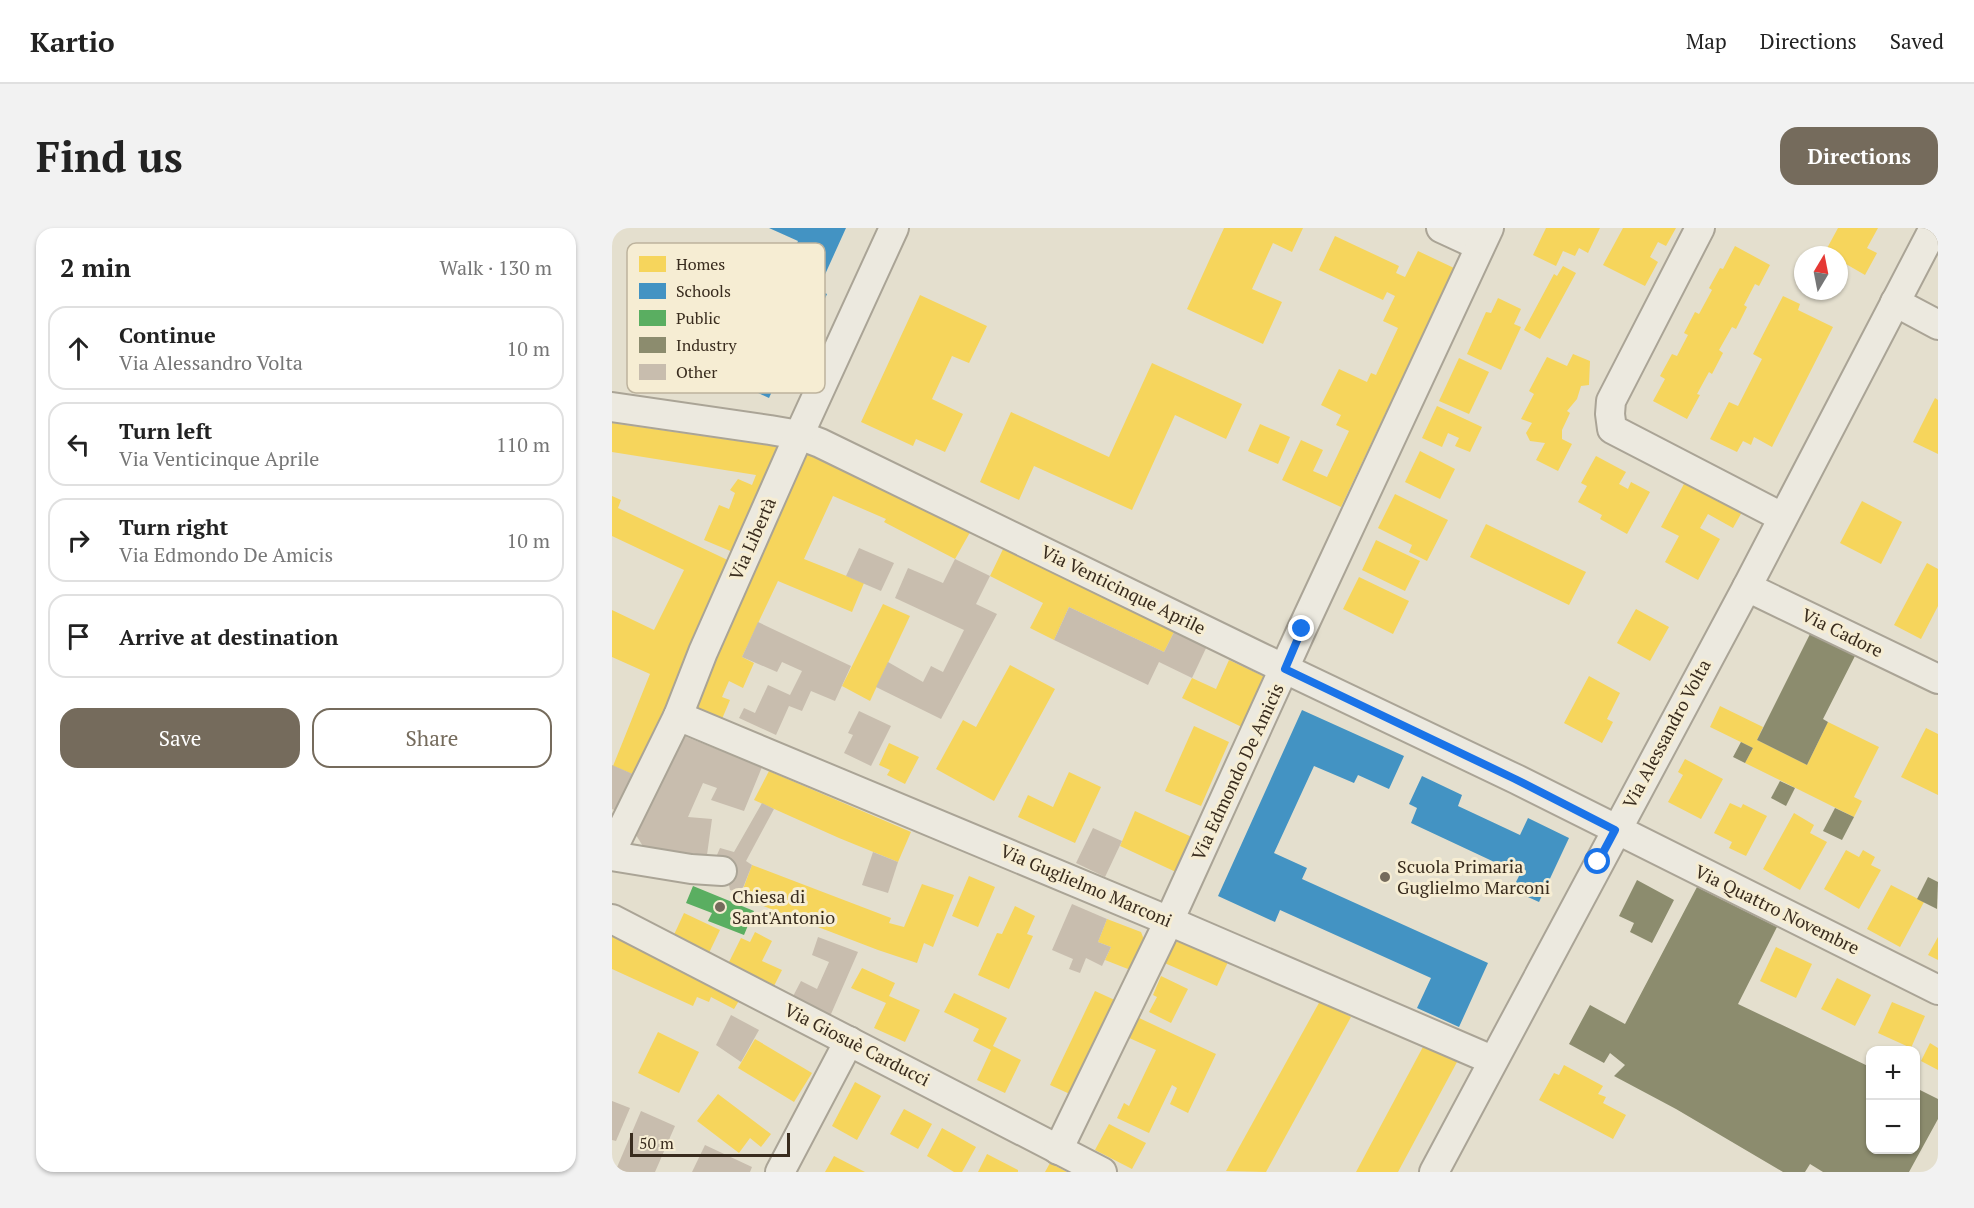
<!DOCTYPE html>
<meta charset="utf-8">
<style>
:root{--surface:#fff;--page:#f2f2f2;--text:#222;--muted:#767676;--line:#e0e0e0;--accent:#756b5c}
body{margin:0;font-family:"PT Serif",serif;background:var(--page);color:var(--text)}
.controls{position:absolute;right:18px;bottom:18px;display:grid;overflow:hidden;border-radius:12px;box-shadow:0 2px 4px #0004}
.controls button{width:54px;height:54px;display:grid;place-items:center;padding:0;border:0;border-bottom:2px solid var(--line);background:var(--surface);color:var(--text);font:30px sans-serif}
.compass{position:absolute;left:1182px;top:18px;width:54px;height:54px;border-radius:50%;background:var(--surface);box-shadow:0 2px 4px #0004;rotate:10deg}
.scale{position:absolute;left:18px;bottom:15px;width:160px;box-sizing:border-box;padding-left:6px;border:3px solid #392c1e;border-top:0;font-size:16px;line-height:21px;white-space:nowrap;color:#392c1e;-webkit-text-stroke:4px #f6edd3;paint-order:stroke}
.stop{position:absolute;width:18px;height:18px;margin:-14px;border:4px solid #1a73e8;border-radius:50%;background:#fff}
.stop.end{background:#1a73e8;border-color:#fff;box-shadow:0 2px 6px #0008}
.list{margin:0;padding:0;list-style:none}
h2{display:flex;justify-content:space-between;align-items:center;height:78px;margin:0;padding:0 24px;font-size:26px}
h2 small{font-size:20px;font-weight:400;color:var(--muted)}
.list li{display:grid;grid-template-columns:39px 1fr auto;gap:18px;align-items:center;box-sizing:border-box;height:84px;margin:0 12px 12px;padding:0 12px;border:2px solid var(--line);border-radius:18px}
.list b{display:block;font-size:22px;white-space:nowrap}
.list p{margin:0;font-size:20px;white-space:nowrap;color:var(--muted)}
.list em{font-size:20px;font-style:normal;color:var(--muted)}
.actions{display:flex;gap:12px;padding:18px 24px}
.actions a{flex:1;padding:14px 0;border:2px solid var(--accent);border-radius:18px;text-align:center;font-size:21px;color:var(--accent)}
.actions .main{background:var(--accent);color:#fff}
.icon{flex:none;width:33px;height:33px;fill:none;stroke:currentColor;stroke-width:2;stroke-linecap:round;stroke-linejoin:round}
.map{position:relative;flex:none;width:1326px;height:944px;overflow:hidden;border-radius:18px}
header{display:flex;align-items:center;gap:36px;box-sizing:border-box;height:84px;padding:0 30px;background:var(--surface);border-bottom:2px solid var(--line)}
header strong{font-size:28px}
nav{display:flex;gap:33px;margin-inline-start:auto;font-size:21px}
.intro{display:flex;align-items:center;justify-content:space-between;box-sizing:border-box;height:144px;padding:0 36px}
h1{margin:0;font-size:42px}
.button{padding:15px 27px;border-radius:18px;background:var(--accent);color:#fff;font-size:21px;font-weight:700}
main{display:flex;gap:36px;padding:0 36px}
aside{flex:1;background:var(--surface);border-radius:18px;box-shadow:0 2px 4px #0004}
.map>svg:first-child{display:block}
.homes{fill:#f6d55c}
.schools{fill:#4393c3}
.public{fill:#5aae61}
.industry{fill:#8c8c6e}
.building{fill:#c8bdae}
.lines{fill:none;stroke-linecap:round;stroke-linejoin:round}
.minor-casing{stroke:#aaa496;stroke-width:32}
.minor{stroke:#ece9df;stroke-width:28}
.route{stroke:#1a73e8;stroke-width:8}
.poi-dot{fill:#756b5c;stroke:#f6edd3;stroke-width:2}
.labels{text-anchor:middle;stroke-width:6;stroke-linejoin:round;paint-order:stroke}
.street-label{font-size:18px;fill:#392c1e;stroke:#f6edd3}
.poi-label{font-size:18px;fill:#392c1e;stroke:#f6edd3;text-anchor:start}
.key{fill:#f6edd3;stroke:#bdb39d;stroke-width:1.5}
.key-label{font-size:16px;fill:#392c1e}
</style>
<header>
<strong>Kartio</strong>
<nav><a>Map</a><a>Directions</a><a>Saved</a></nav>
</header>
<div class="intro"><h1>Find us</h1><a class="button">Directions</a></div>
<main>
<aside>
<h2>2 min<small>Walk · 130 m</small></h2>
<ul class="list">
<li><svg class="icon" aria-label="ahead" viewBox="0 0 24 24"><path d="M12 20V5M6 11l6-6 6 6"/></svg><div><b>Continue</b><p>Via Alessandro Volta</p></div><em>10 m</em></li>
<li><svg class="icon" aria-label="left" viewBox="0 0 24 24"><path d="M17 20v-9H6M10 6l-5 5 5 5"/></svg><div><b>Turn left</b><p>Via Venticinque Aprile</p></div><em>110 m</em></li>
<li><svg class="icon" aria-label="right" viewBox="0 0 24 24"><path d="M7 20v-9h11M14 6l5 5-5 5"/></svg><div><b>Turn right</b><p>Via Edmondo De Amicis</p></div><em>10 m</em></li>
<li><svg class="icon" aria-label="arrive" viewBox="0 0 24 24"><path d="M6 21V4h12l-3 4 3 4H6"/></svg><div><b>Arrive at destination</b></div></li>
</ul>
<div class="actions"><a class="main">Save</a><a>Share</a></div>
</aside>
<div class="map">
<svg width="1326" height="944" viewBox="0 0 1326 944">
<rect width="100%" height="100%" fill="#e4dfce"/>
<g class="homes">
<polygon points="612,0 691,0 680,24 661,15 640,61 670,74 651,116 575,81"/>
<polygon points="934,0 988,0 976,25 967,20 963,28 951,23 944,38 921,27"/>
<polygon points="1011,0 1064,0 1054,18 1046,14 1038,29 1046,34 1033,58 991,37"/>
<polygon points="1226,0 1266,0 1255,20 1265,25 1253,47 1227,32 1227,27 1217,27 1213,24"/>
<polygon points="723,8 787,38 784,45 793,49 806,23 842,40 729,279 670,252 689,212 711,222 701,243 715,249 737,203 724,197 729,187 709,177 727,141 755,154 759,145 764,147 786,100 771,93 783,68 775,64 771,72 707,42"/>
<polygon points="1123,18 1158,37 1147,58 1143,56 1132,77 1135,79 1124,101 1120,99 1107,122 1111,125 1100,146 1097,144 1085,166 1088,167 1075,191 1041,173 1053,151 1048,148 1060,126 1065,128 1076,107 1072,105 1083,84 1087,86 1100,62 1097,60 1108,40 1111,41"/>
<polygon points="951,38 964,45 928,111 912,102 942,46 945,48"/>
<polygon points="308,67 375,98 357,135 340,128 320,171 351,186 333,224 304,211 301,218 249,194"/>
<polygon points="1171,68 1188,76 1186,82 1221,99 1160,219 1142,209 1139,217 1131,213 1125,224 1098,211 1117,174 1126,178 1150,131 1141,126"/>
<polygon points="886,70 909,81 902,96 909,99 889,142 855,126 874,84 879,85"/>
<polygon points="961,126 978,133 977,157 969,158 965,171 955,183 958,185 950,202 950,211 960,216 946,243 924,232 933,215 918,213 914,205 920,195 909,191 922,166 917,163 935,129 955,138"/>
<polygon points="847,130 877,144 857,186 827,173"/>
<polygon points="540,135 630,176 614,211 563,187 520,282 422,238 407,272 368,254 399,184 497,229"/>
<polygon points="1323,170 1326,172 1326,226 1301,214"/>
<polygon points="825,178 870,199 858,224 843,218 847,210 836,205 830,219 810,210"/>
<polygon points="0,195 175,220 128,327 92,312 107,277 117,281 123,265 118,262 126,251 140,257 144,247 0,224"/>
<polygon points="648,196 678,209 666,236 636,223"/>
<polygon points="808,223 843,241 828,271 793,254"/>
<polygon points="195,224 361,299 343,331 272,294 274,291 221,268 192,331 252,355 240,384 166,353 130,429 142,435 131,460 117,453 110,469 118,472 110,491 78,477"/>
<polygon points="984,228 1014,244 1007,256 1016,261 1019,254 1038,264 1015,306 988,291 990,287 966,274 975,258 969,255"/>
<polygon points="1073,254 1130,284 1121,300 1096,286 1088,300 1108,311 1086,352 1053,334 1067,308 1049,299"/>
<polygon points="783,266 836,292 815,333 797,324 800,317 766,300"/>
<polygon points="0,268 9,272 6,280 124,336 30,550 1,538 38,446 0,429 0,382 42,402 72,342 0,308"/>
<polygon points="1250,273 1290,294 1269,336 1228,315"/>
<polygon points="874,296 974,344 957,377 858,329"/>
<polygon points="764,312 808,333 793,363 750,342"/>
<polygon points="393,317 563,402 552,424 457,379 442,412 418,400 431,375 378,348"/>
<polygon points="1315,335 1326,341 1326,378 1309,411 1282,397"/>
<polygon points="747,349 797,373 781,406 731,381"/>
<polygon points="271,376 298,388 258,473 230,458"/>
<polygon points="1024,381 1057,399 1038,433 1005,415"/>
<polygon points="617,432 651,448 655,456 638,503 570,470 580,450 604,461"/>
<polygon points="398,437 443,461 382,573 324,541 351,492 364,499"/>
<polygon points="977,448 1008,465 995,491 1001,494 990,515 952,495"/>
<polygon points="1108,478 1151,499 1145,512 1195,537 1216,494 1267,519 1242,569 1250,573 1242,589 1133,535 1141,520 1098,499"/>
<polygon points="582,498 617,514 589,578 553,563"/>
<polygon points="1314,500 1326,506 1326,567 1289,549"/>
<polygon points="277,515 307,529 293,556 275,547 278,542 267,537"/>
<polygon points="1073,531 1111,551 1089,591 1056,574 1071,547 1066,544"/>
<polygon points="157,543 299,604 286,634 227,610 142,572"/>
<polygon points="457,544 489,559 463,615 406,589 416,567 441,579"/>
<polygon points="1118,575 1129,580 1131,576 1155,588 1134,628 1117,620 1120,614 1102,605"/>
<polygon points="523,583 582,610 566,645 508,618"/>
<polygon points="1182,585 1202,597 1198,605 1215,614 1188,662 1151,641"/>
<polygon points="1234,622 1247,629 1251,622 1263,629 1259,637 1269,642 1247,681 1212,661"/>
<polygon points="140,637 279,690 277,695 292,699 310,656 342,667 321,719 312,715 305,735 266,722 128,669"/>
<polygon points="357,648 383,659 366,699 340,688"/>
<polygon points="1279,657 1312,674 1288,719 1255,701"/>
<polygon points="403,678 423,688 415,706 421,708 397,761 366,747 385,705 390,706"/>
<polygon points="72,685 108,702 95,729 60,711"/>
<polygon points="495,691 529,704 533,714 521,743 493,732 499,719 486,714"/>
<polygon points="0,700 131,766 122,781 99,769 97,774 85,769 81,778 0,741"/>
<polygon points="143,704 160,713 150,733 170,742 160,762 114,740 129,710 138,714"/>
<polygon points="1326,709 1326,732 1316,727"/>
<polygon points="568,713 616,734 605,758 548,733 554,718"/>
<polygon points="1164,719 1200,736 1184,770 1148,753"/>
<polygon points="250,740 283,755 277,768 308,782 293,814 262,800 274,775 239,760"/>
<polygon points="549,748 576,761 559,795 537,784 545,769 541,767"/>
<polygon points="1225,750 1259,767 1243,798 1209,781"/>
<polygon points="483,763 505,773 460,867 438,857"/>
<polygon points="342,765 395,790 381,818 409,832 393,865 365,852 379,822 361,813 367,801 332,784"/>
<polygon points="708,773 739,789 654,944 614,943"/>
<polygon points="1280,774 1313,788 1299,820 1266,805"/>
<polygon points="525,789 604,826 576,885 558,876 565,860 560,857 537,905 505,890 512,875 517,878 544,822 515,809"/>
<polygon points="46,804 87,824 67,865 26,845"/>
<polygon points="143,811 200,845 182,874 126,840"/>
<polygon points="1318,815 1326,820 1326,842 1309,833"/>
<polygon points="812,817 845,834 786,944 744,944"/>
<polygon points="952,837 991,858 986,866 994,869 991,875 1014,887 1001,911 927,872 942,845 947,847"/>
<polygon points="243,854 269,868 245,912 220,898"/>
<polygon points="106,866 159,906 149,919 138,910 127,925 85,893"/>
<polygon points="292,881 320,896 306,921 278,906"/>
<polygon points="497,896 534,915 520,941 483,922"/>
<polygon points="330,900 364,919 350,944 342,944 315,928"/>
<polygon points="375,926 406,942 406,944 366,944"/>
<polygon points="222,928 253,944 213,944"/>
<polygon points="438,935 455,944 433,944"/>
</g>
<g class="schools">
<polygon points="157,0 234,0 206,62 215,66 197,106 188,102 157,170 99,143 116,106 139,116 153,83 141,77 157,42 170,47 186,13"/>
<polygon points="690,482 792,528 777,561 746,547 742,555 702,538 662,625 695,640 690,651 876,735 847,799 805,780 819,750 668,682 663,694 606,668"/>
<polygon points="810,548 850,567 846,578 908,607 916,590 957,610 927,674 900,662 908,646 799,595 805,580 797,576"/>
</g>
<polygon class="public" points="81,658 142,683 132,707 96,693 100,685 74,675"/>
<g class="industry">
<polygon points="1199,404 1244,426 1211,491 1216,494 1195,537 1145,512"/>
<polygon points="1129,514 1141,520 1133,535 1121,529"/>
<polygon points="1168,553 1183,560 1174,578 1159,570"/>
<polygon points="1223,580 1242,589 1230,612 1211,603"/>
<polygon points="1316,649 1326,654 1325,681 1305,671"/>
<polygon points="1025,652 1062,672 1040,715 1018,704 1022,695 1007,688"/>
<polygon points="1085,659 1165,699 1126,776 1258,839 1258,922 1304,922 1304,860 1326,871 1326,891 1297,944 1211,944 1198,936 1193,944 1171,944 1064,881 1002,848 1013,837 998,825 992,835 957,816 978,777 1013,796"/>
</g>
<g class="building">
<polygon points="247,320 282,335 269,363 234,348"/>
<polygon points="343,331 378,348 364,376 385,386 329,491 264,459 276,434 311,454 319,438 331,444 352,402 283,370 296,340 331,355"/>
<polygon points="457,379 552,424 563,402 595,418 580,450 547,434 536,457 442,412"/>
<polygon points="146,394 239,438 223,473 199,463 190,483 177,478 164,507 127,490 132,480 143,485 156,457 178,467 190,443 170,434 165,444 130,429"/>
<polygon points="247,483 279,498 259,538 232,525 241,507 236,505"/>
<polygon points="72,508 150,539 132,583 99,572 105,560 91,555 76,589 100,591 94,634 37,628 24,607"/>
<polygon points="0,537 30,550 13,587 0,581"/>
<polygon points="150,575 162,581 134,633 140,637 129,665 118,662 113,638 101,636 108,620 122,624"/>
<polygon points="481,600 510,613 493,649 464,635"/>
<polygon points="261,624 286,634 276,665 250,657"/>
<polygon points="460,676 495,691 486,714 499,719 490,738 474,730 468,745 457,741 461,731 440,722"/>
<polygon points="206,709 246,724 216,793 178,774 189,753 205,761 217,734 200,727"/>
<polygon points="119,787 147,802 129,834 104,817"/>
<polygon points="0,873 18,880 4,913 0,912"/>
<polygon points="29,883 63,898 43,944 3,944"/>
<polygon points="93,917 140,939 138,944 80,944"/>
</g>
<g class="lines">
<defs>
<g id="minor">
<polyline points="829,0 868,18"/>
<polyline points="1088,0 999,173 998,186 1000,201 1170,289"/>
<polyline points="1283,74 1326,97"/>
<polyline points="0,179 158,202 187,207 208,215 648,429 904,551 1326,762"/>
<polyline points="1135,359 1326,451"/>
<polyline points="66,488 557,693 880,832"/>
<polyline points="0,622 66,488 91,424 187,207 282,0"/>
<polyline points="0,628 79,641 110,643"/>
<polyline points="0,691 490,944"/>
<polyline points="446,922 557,693 690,401 877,0"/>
<polyline points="168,944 237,813"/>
<polyline points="822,944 1135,359 1322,0"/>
</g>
</defs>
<use href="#minor" class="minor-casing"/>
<use href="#minor" class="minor"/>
</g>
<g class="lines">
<polyline class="route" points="690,401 673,441 903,551 1003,602 986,634"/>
</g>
<g class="poi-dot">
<circle cx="773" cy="649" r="6"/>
<circle cx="108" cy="679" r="6"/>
</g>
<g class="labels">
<g class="street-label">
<text transform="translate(141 311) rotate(-66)" y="6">Via Libertà</text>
<text transform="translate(511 362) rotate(26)" y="6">Via Venticinque Aprile</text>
<text transform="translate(1230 405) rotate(26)" y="6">Via Cadore</text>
<text transform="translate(1055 506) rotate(-62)" y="6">Via Alessandro Volta</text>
<text transform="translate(626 544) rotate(-65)" y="6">Via Edmondo De Amicis</text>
<text transform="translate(474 658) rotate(23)" y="6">Via Guglielmo Marconi</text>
<text transform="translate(1165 682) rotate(26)" y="6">Via Quattro Novembre</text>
<text transform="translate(245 817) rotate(27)" y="6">Via Giosuè Carducci</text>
</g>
<g class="poi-label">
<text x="785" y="645">Scuola Primaria<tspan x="785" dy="21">Guglielmo Marconi</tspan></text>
<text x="120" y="675">Chiesa di<tspan x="120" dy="21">Sant'Antonio</tspan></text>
</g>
</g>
<rect x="15" y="15" width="198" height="150" rx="9" class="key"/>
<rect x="27" y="28" width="27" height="16" fill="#f6d55c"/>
<rect x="27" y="55" width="27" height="16" fill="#4393c3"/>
<rect x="27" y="82" width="27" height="16" fill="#5aae61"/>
<rect x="27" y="109" width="27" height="16" fill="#8c8c6e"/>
<rect x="27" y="136" width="27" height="16" fill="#c8bdae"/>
<g class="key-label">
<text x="64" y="42">Homes</text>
<text x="64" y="69">Schools</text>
<text x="64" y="96">Public</text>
<text x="64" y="123">Industry</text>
<text x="64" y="150">Other</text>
</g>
</svg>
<div class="controls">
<button>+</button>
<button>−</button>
</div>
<svg class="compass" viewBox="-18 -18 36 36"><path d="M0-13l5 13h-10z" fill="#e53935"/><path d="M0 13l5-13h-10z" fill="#767676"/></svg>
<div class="scale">50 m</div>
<div class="stop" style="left:986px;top:634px"></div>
<div class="stop end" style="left:690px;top:401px"></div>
</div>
</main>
